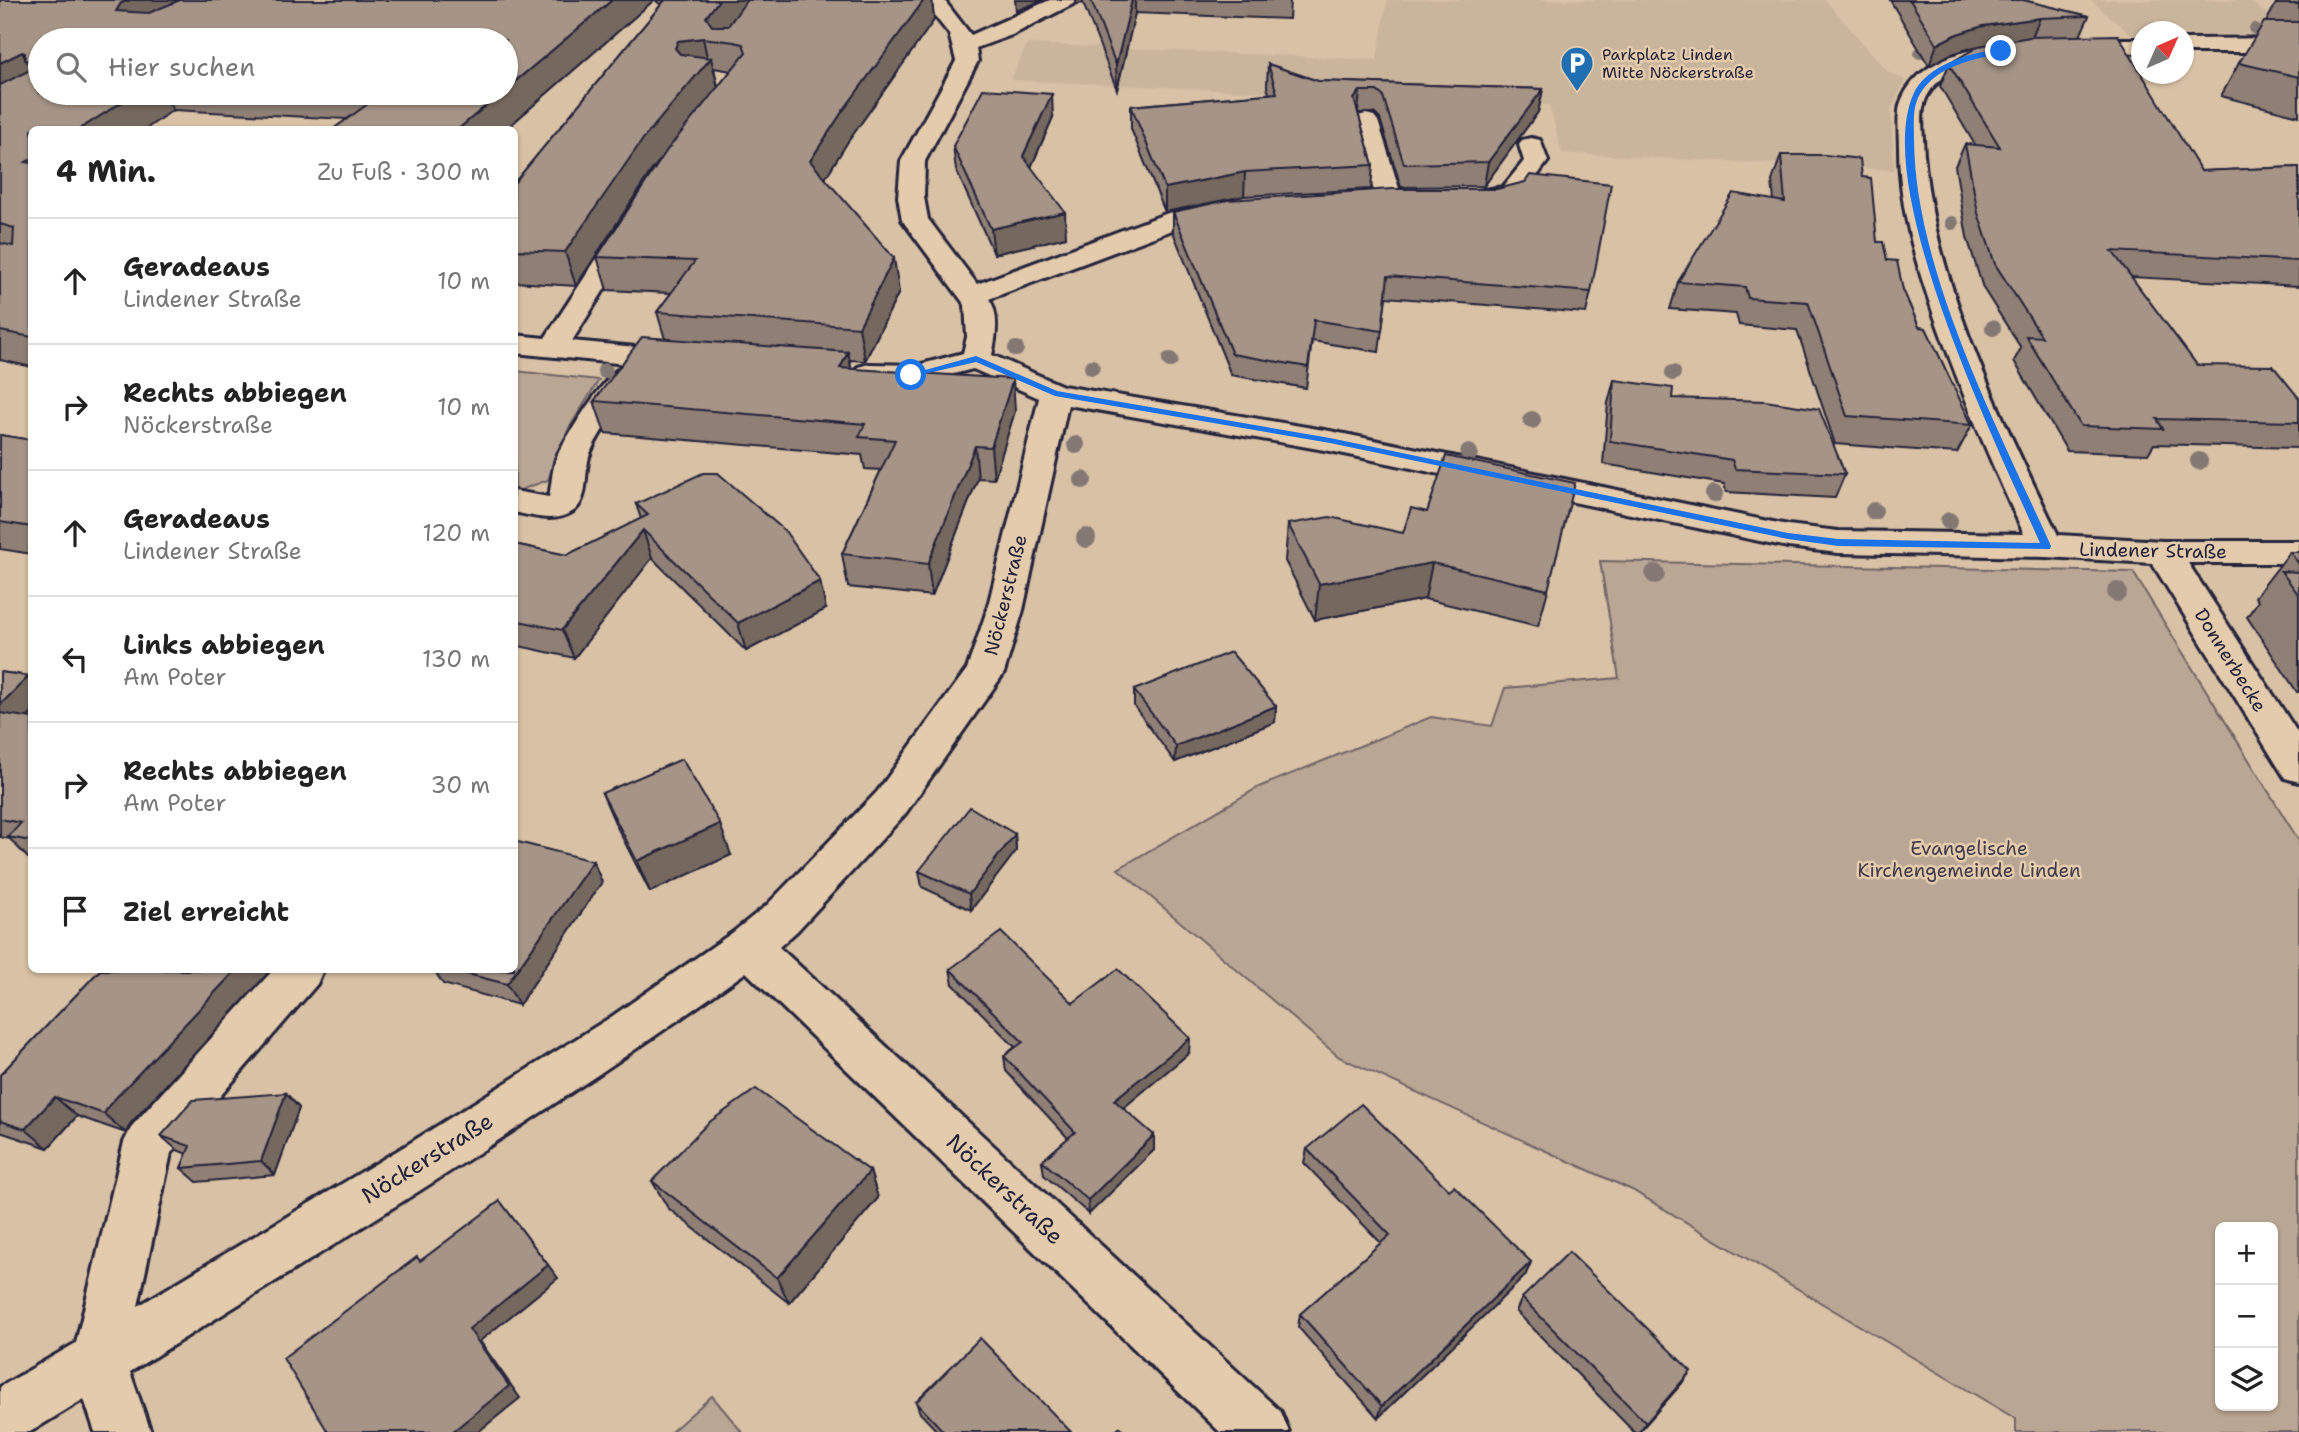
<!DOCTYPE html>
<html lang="de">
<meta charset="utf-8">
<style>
:root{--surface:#fff;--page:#f2f2f2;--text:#222;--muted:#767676;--line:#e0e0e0}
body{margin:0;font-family:"Shantell Sans",sans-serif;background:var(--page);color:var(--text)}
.controls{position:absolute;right:21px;bottom:21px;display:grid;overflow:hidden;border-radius:10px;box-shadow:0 2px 5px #0004}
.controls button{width:63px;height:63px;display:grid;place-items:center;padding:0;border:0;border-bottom:2px solid var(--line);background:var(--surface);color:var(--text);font:35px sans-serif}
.compass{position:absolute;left:2131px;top:21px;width:63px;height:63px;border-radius:50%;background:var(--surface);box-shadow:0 2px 5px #0004;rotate:45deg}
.stop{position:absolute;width:21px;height:21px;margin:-16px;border:5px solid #1a73e8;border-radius:50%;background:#fff}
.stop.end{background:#1a73e8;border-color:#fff;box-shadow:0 2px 7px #0008}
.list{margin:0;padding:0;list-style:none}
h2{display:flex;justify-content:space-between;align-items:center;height:91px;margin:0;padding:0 28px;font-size:30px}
h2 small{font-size:23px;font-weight:400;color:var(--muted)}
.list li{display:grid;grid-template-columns:46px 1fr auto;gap:21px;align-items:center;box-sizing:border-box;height:126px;padding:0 28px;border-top:2px solid var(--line)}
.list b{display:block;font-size:26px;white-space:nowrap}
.list p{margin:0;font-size:23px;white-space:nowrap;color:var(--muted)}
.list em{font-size:23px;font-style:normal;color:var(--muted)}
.icon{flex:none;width:38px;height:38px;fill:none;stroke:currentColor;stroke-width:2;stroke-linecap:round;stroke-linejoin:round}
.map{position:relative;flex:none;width:2299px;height:1432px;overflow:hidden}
.search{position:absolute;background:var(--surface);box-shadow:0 2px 5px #0004;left:28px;top:28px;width:490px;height:77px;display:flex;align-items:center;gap:18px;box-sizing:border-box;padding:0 24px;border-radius:38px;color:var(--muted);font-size:26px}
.panel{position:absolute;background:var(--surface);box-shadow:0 2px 5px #0004;left:28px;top:126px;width:490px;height:847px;border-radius:10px}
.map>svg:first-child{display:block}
.built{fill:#c9b49c}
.green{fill:#baa694;stroke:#6e6468;stroke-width:2;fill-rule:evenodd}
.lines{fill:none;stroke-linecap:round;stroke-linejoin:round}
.minor-casing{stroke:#22223b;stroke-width:6}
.minor{fill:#e4cbac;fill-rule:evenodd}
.tree{fill:#847875}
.wall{fill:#8f7f74;stroke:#22223b;stroke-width:2;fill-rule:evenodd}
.shaded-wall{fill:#74685e;stroke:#22223b;stroke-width:2}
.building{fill:#a69487;stroke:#22223b;stroke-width:2}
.route{fill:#1a73e8}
.labels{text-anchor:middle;stroke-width:5;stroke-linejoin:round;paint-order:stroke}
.far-poi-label{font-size:16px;fill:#22223b;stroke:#e4cbac;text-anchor:start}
.street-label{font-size:19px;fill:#22223b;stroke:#e4cbac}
.park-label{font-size:19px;fill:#403c4d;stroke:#e4cbac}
.near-street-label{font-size:23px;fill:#22223b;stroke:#e4cbac}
</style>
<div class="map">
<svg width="2299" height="1432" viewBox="0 0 2299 1432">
<rect width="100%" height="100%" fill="#d8c1a5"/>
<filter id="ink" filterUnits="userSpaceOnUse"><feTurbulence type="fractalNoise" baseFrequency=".0143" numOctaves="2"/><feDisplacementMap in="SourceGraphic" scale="14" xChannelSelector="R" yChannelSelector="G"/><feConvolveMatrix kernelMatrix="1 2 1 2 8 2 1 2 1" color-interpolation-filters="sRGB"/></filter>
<g filter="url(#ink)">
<g class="built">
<polygon points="1387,0 1825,0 1889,73 1905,80 1891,109 1894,170 1562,153 1549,105 1011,80 1027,44 1377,60"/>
<polygon points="2091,0 2248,0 2291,33 2184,35 2184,32 2142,32 2141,34 2130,34"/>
</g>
<g class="green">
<polygon points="515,371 599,380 569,428 548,480 515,492"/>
<path d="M1600 561 2133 572 2299 841V1432H2016V1419L1632 1190 1339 1057 1118 869 1259 787 1431 717 1492 726 1505 688 1619 678ZM2220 1227H2273V1406H2220Z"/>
<polygon points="712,1396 742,1432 671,1432"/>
</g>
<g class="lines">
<defs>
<g id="minor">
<path d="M922 0H944L971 35 1050 0H1076L1073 4 1012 35 976 48 978 61 925 161 924 197 928 219 977 284 1168 213 1226 202 1235 205 1239 210 1235 215 1183 226 989 299C1000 314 996 338 992 355L1063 386 1330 431 1788 525 1838 531 2024 534C1995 472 1968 408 1944 343 1921 280 1899 216 1899 148 1899 134 1897 119 1900 105 1906 85 1923 69 1942 60 1959 53 1985 43 2004 47L2007 52 2004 57C1978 63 1944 68 1929 93 1920 107 1922 123 1923 139 1929 272 2001 417 2058 535L2163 541H2299V563H2188L2299 735V782L2285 778 2152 563 2046 557 1838 553 1788 547 1330 451 1068 405 1023 610 1004 673 905 814 797 931 779 947 1281 1412 1289 1432H1220L746 972C547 1115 338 1242 130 1372L151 1432H95L84 1399 30 1432H0V1387L76 1343 124 1142 132 1126 273 970H323L317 984 171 1153 138 1306 410 1143 611 1017 732 933 767 905 877 792 967 669 987 610 1039 398 973 369 918 383 858 379 854 373 858 367 869 364 918 365 963 353 967 337 965 305 902 220 898 197 901 161 956 61 949 34Z"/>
<polygon points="2299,38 2299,52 2184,52 2184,39"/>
<polygon points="2074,39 2142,39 2142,53 2066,51 2063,46 2066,41"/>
<polygon points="1366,114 1374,116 1378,121 1402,198 1398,203 1389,206 1380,203 1376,198 1354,121 1358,116"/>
<polygon points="1531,138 1540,140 1548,161 1520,199 1474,206 1465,203 1461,198 1465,193 1503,187 1524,161 1519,145 1522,140"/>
<path d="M629 221 638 223 642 229 572 341 679 351 689 354 694 360 689 366 679 369 637 365 645 372C629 396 597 431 589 457 584 474 589 502 572 512 554 523 533 516 514 512V491L549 497C552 483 552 466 558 454 568 435 608 369 627 364L514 353V335L545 338 620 223Z"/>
</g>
</defs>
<use href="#minor" class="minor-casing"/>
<use href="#minor" class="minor"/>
</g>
<g class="tree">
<circle cx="2255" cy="29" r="6"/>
<circle cx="1920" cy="53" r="6"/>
<circle cx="1952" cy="223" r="7"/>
<circle cx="1993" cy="328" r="8"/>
<circle cx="1016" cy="349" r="8"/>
<circle cx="1170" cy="360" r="8"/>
<circle cx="1092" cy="367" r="8"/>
<circle cx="605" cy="371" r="8"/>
<circle cx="1673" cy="373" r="8"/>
<circle cx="1532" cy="420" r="9"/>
<circle cx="1076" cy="445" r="9"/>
<circle cx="1469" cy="453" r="9"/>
<circle cx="2199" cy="461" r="9"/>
<circle cx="1083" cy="480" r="9"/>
<circle cx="1714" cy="494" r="9"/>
<circle cx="1874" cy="511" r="9"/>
<circle cx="1949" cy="521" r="9"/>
<circle cx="1086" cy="538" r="10"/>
<circle cx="1655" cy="574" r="10"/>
<circle cx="2117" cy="592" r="10"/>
</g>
<g class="wall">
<path d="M0 0H654L505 130H332L347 119 173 110 144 130H32V367L0 360ZM40 40H506V93H40Z"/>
<path d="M655 0H932L934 20 847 143 825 178 899 292 865 361 850 360 851 369 1015 411 994 479 978 478 932 596 848 587 842 554 881 470 865 469 862 455 605 433 594 401 665 339 657 312 671 293 607 290 597 257 664 155 651 171 576 286 514 282V183L661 5ZM714 68 731 71 718 87Z"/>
<polygon points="1076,0 1290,0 1289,19 1135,13 1117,90 1083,3 1076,4"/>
<polygon points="1890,0 2023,0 2089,16 2080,36 2201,171 2299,167 2299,286 2131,277 2197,365 2299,398 2299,448 2154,444 2148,454 2067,451 2014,361 2021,348 1983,288 1967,237 1955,166 1965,144 1975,145 1940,86 1949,64 1978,47 1949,55 1929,66"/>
<polygon points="2278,0 2299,0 2299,116 2221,96 2239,63 2266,22"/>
<polygon points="1268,64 1318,81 1543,89 1538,112 1484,186 1401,187 1380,119 1374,113 1358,113 1373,165 1371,189 1244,196 1165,212 1131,129 1131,106 1269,94 1267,86"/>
<polygon points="1053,117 1031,167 1066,237 994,254 956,170 953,146"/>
<polygon points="1781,155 1862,177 1877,242 1903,290 1919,327 1972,425 1957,453 1835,444 1797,330 1739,325 1736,314 1670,309 1678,282 1774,200 1772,181"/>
<polygon points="1173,212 1591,292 1586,313 1386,297 1379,352 1312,341 1306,388 1231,375 1173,232"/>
<polygon points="1614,380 1672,398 1845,474 1835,498 1726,492 1724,484 1603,464 1608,403"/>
<polygon points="0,435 32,440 32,554 0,549"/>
<polygon points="636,504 826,609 746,651 652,558 574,658 514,645 514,544 567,555 641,519"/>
<polygon points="1288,524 1548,590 1538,626 1425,599 1315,620 1285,561"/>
<polygon points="2290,552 2299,552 2299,692 2297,692 2247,617 2258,601 2255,597"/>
<polygon points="0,672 29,676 32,679 32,713 28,717 32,718 32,859 28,858 10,839 0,837"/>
<polygon points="1134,690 1276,706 1275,722 1175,762 1134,706"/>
<polygon points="602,793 731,855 650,892 616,825"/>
<polygon points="1015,834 1016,851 971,910 922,887 919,871"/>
<polygon points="602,882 519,1005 443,984 434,970 514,970"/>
<polygon points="950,969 1073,1003 1189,1053 1123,1108 1154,1150 1089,1214 1044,1175 1042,1161 1068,1138 1006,1071 1004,1056 1015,1047 953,984"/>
<polygon points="100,970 271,970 130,1124 126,1133 77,1116 48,1148 0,1132 0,1075"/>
<polygon points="286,1093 299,1108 275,1175 197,1182 181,1168 187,1154 177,1150 161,1136"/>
<polygon points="1307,1149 1449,1190 1531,1262 1525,1276 1378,1418 1298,1327 1300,1314 1381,1243 1304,1163"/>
<polygon points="870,1171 878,1198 789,1303 668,1208 652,1181"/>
<polygon points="1522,1298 1682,1383 1639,1432 1634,1432 1516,1311"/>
<polygon points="916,1402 1071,1432 938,1432 920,1413"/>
</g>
<g class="shaded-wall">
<polygon points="130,0 221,0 136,33 116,11 121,3"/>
<polygon points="612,0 654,0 505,130 457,130 501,93 506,93 506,89"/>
<polygon points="719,0 765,0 718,40 706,17"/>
<polygon points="924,0 932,0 934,20 847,143 816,193 810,161 842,112"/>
<polygon points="1015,0 1043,0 1016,11"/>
<polygon points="1076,0 1083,0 1083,3 1076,4"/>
<polygon points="1132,0 1135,0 1135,13 1117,90 1116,65"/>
<polygon points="2040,18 2031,39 1974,47 1949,55 1929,66 1937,44 1957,34 1983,26"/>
<polygon points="703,38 708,62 711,58 718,88 651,171 576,286 565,252 685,71 675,48 678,41"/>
<polygon points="22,52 38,83 0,102 0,63"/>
<polygon points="1543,89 1538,112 1484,186 1488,162"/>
<polygon points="1360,91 1358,113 1354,99"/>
<polygon points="136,93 165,93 173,110 144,130 78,130"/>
<polygon points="1052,94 1053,117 1025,181 1023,156"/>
<polygon points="1245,172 1244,196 1165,212 1165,188"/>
<polygon points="1065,212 1066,237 994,254 991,229"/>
<polygon points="894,258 899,292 865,361 859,327"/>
<polygon points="848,352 854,383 840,368"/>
<polygon points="1013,379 1015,411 994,479 991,447"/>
<polygon points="975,446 978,478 932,596 928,564"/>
<polygon points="643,530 652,558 574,658 562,630"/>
<polygon points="1432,563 1425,599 1315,620 1319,584"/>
<polygon points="820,581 826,609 746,651 738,623"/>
<polygon points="29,676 32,679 32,713 12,733 0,720 0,705"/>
<polygon points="1276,706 1275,722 1175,762 1176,746"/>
<polygon points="720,824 731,855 650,892 637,861"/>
<polygon points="1015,834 1016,851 971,910 969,894"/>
<polygon points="593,861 602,882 519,1005 507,984"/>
<polygon points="236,970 271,970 130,1124 126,1133 104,1114 109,1105"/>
<polygon points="1190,1038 1189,1053 1115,1115 1114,1100"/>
<polygon points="286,1093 299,1108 275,1175 261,1161"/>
<polygon points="55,1097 77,1116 48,1148 25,1129"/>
<polygon points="1154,1135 1154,1150 1089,1214 1088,1200"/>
<polygon points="870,1171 878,1198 789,1303 777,1278"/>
<polygon points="500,1201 558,1278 480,1341 520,1398 478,1432 452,1432 469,1329"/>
<polygon points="1531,1262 1525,1276 1378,1418 1382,1406"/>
<polygon points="1691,1371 1682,1383 1639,1432 1646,1423"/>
</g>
<g class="building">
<polygon points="0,0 130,0 121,3 116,11 149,13 180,0 612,0 506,89 506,40 40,40 40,93 136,93 78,130 32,130 32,159 26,162 32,163 32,337 0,331 0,243 13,246 14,228 0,224 0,85 32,69 36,61 25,60 25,53 22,52 0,63"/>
<polygon points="665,0 719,0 706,17 712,26 728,26 747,0 924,0 842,112 810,161 894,258 859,327 657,312 695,261 597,257 667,150 746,52 743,44 734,42 703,38 678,41 675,48 680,54 711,58 643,139 565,252 514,250 514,183"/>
<polygon points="1091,0 1132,0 1116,65"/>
<polygon points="1910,0 2023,0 2089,16 2040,18 1983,26 1957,34 1937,44"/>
<polygon points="2278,0 2299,0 2299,4 2276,4"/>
<polygon points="2264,22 2299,22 2299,77 2239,63"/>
<polygon points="2118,35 2201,171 2299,167 2299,261 2112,251 2197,365 2273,366 2299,398 2299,422 2157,419 2163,429 2081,426 2026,336 2042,337 1995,264 1978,213 1965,144 2000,147 1949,64 1979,46 2030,37"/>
<polygon points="1268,64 1318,81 1543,89 1488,162 1404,164 1383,96 1377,91 1360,91 1354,99 1373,165 1245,172 1165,188 1131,106 1277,93"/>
<polygon points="983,89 1052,94 1023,156 1065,212 991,229 953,146"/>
<polygon points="383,93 501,93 457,130 332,130"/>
<polygon points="1781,155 1825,155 1860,159 1862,177 1871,178 1877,242 1883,242 1887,260 1897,261 1903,290 1919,327 1926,328 1972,425 1847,416 1808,302 1748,298 1745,287 1678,282 1733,193 1785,202"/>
<polygon points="1530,175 1611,184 1591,292 1388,276 1382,331 1314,320 1308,367 1232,354 1173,212 1228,200 1392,189 1497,189 1525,182"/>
<polygon points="642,337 848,352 840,368 1013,379 991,447 975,446 928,564 842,554 895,440 859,437 865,424 594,401"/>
<polygon points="1614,380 1673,388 1672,398 1765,401 1819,409 1845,474 1735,469 1732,460 1610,441"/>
<polygon points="0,435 32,440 32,527 0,522"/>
<polygon points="1446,456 1575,483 1548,590 1432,563 1319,584 1288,524 1330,517 1403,533 1411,508 1427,512"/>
<polygon points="703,473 718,473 785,531 820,581 738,623 643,530 562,630 514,620 514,544 567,555 648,515 636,504"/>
<polygon points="2290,552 2299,552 2299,564"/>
<polygon points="2281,571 2299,572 2299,595"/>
<polygon points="1231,652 1276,706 1176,746 1134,690"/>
<polygon points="0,672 29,676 0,705"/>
<polygon points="0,713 32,718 32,841 8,837 21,823 0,819"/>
<polygon points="682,759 720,824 637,861 602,793"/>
<polygon points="970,807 1015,834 969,894 919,871"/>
<polygon points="514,841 593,861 507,984 452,970 514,970"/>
<polygon points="1001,932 1073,1003 1118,969 1190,1038 1114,1100 1154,1135 1088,1200 1042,1161 1075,1132 1004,1056 1023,1042 950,969"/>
<polygon points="100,970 236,970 109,1105 104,1114 55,1097 25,1129 0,1121 0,1075"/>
<polygon points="756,1089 870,1171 777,1278 652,1181 708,1123"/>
<polygon points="286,1093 261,1161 181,1168 190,1146 161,1136 193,1100"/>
<polygon points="1361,1104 1449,1190 1454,1186 1531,1262 1382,1406 1300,1314 1390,1235 1307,1149"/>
<polygon points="500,1201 548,1265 469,1329 509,1386 452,1432 328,1432 283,1358 417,1257 420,1261"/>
<polygon points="1569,1252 1691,1371 1646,1423 1522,1298"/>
<polygon points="980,1338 1071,1432 944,1432 916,1402"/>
<polygon points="1120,1427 1124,1432 1115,1432"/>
</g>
</g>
<path class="route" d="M2004 50V53C1975 59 1937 65 1920 94 1912 107 1914 125 1914 140 1915 271 1998 428 2051 546L2050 549 1838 546 1788 539 1330 443 1055 396 976 362 911 377 907 375 976 356 1057 391 1330 438 1788 533 1838 539 2040 543C1998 448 1872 191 1913 95 1925 65 1974 50 2004 50Z"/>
<defs>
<symbol id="parking-pin" viewBox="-11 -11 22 30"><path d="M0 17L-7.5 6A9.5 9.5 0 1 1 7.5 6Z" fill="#1f6fb2" stroke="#e4cbac"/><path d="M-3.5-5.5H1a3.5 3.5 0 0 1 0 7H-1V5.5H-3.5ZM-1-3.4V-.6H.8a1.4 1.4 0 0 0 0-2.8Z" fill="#fff"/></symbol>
</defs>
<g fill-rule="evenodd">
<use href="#parking-pin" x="1558" y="44" width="38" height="52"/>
</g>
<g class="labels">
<g class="far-poi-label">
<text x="1602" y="60">Parkplatz Linden<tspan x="1602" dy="18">Mitte Nöckerstraße</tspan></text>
</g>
<g class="street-label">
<text transform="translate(2153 550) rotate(1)" y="7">Lindener Straße</text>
<text transform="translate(1005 595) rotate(-76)" y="7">Nöckerstraße</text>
<text transform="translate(2231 660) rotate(58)" y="7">Donnerbecke</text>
</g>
<g class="park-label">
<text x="1969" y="855">Evangelische<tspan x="1969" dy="22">Kirchengemeinde Linden</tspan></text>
</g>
<g class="near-street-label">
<text transform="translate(427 1158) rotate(-32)" y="8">Nöckerstraße</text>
<text transform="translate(1005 1189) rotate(43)" y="8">Nöckerstraße</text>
</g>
</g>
</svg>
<div class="controls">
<button>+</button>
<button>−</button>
<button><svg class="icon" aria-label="layers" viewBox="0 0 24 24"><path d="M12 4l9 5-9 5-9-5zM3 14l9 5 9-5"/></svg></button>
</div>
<svg class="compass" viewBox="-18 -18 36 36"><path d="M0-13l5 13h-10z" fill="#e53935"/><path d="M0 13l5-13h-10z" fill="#767676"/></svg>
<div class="stop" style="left:911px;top:375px"></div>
<div class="stop end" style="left:2001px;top:51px"></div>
<div class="search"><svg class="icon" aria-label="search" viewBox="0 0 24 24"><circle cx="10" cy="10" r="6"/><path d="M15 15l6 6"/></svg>Hier suchen</div>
<section class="panel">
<h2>4 Min.<small>Zu Fuß · 300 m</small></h2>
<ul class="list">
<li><svg class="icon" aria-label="ahead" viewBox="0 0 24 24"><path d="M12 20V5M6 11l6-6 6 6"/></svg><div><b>Geradeaus</b><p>Lindener Straße</p></div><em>10 m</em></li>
<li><svg class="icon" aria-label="right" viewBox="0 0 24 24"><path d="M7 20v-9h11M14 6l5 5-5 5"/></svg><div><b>Rechts abbiegen</b><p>Nöckerstraße</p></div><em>10 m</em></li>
<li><svg class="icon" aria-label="ahead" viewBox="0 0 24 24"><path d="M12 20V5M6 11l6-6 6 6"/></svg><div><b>Geradeaus</b><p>Lindener Straße</p></div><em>120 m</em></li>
<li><svg class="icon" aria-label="left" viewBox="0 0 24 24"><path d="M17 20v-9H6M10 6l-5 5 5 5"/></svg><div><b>Links abbiegen</b><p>Am Poter</p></div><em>130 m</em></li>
<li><svg class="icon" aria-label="right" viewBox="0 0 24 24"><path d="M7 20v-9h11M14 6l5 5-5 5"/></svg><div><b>Rechts abbiegen</b><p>Am Poter</p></div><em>30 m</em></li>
<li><svg class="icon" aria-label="arrive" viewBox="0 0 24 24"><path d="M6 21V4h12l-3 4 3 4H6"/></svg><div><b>Ziel erreicht</b></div></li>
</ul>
</section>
</div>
